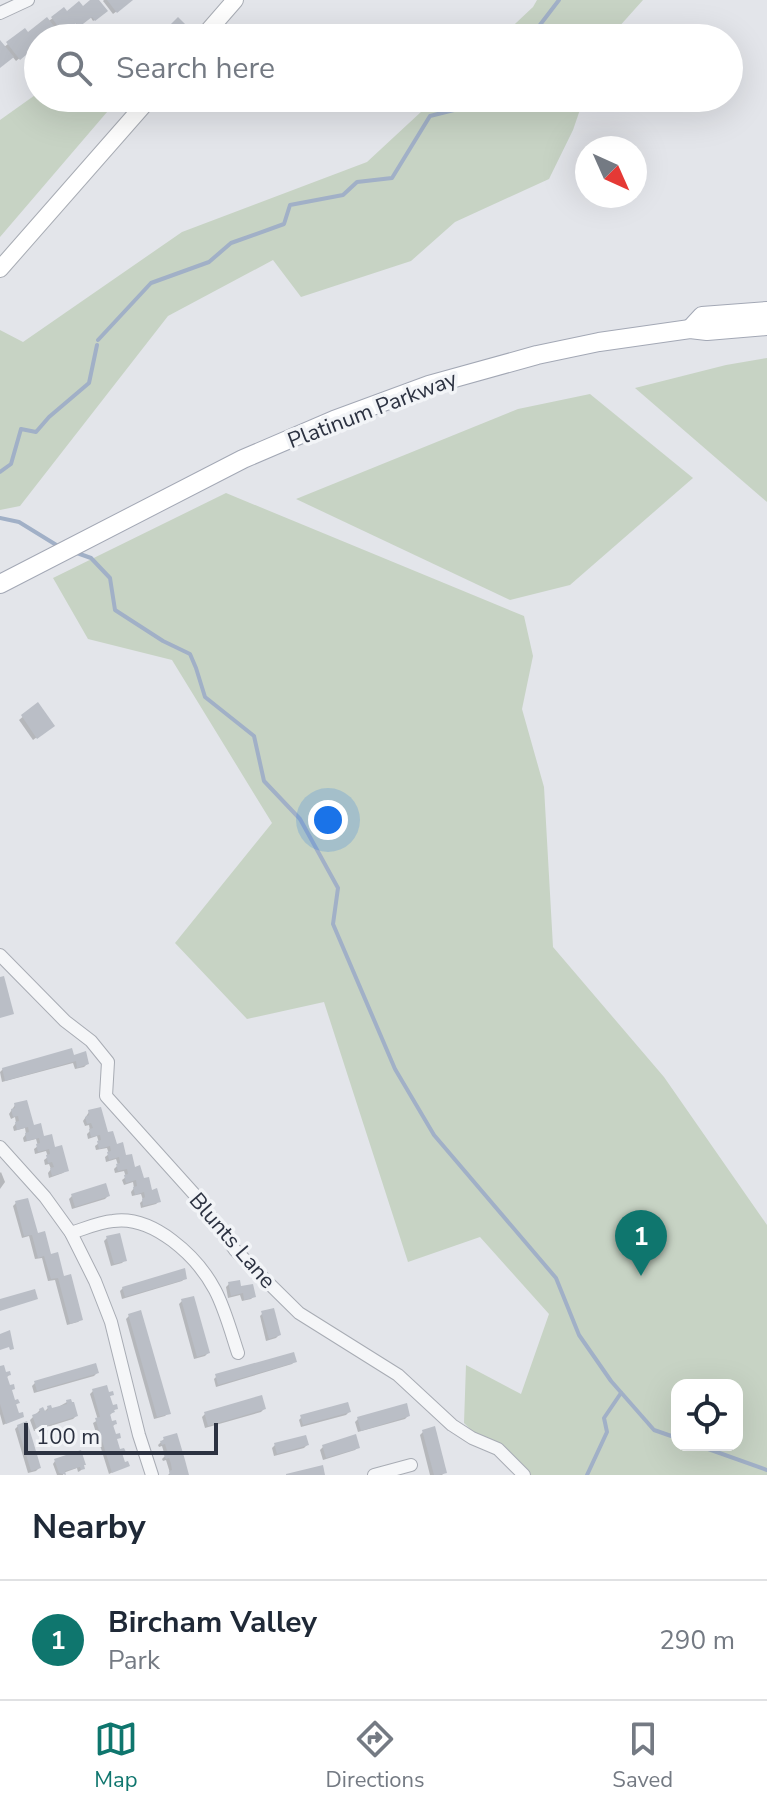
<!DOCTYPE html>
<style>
:root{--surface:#fff;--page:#f2f2f3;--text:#1f2937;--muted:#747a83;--line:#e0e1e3;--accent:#0f766e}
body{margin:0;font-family:"Nunito Sans",sans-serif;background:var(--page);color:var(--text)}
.controls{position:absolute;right:24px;bottom:24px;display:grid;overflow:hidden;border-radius:16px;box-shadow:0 8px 32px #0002}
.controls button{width:72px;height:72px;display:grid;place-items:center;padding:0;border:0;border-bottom:2px solid var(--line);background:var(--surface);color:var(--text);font:40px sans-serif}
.compass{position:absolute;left:575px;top:136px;width:72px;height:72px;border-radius:50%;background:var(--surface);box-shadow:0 8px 32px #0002;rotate:135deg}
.scale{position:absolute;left:24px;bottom:20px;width:194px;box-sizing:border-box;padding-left:8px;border:4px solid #2c3241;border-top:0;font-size:22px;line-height:28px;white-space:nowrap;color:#2c3241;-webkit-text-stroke:6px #f2f4f7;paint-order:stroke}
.you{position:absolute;left:328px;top:820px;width:28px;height:28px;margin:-20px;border:6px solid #fff;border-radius:50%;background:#1a73e8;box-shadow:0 0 0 12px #1a73e833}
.badge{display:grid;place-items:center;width:52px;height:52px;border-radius:50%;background:var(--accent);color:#fff;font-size:26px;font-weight:700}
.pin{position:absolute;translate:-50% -66px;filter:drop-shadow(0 2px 4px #0008)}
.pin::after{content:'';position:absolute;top:42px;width:28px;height:24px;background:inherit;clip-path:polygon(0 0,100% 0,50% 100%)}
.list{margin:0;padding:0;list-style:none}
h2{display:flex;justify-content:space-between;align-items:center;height:104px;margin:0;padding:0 32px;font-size:34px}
h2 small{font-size:26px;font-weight:400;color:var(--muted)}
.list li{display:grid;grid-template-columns:52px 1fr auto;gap:24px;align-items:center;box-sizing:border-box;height:120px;padding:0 32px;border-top:2px solid var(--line)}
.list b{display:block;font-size:30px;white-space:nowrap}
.list p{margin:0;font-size:26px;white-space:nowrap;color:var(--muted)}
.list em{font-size:26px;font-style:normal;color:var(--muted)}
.icon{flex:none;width:44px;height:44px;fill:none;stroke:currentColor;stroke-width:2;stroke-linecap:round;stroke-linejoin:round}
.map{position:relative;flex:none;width:767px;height:1475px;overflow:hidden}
.search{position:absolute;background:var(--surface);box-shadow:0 8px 32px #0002;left:24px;right:24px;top:24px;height:88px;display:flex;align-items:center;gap:20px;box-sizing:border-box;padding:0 28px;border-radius:44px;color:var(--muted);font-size:30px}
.sheet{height:224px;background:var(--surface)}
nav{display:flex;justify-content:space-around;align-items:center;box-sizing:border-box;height:112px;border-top:2px solid var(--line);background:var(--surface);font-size:22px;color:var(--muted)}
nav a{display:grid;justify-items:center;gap:4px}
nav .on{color:var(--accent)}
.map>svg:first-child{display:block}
.green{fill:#c7d3c4;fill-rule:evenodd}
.shadow{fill:#0003}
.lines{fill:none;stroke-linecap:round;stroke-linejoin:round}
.stream{stroke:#a1b0c7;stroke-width:4}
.building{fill:#babec6}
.street-casing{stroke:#a8acb4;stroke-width:14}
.secondary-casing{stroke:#a8acb4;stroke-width:18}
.primary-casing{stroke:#a3a8b5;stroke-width:20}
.street{stroke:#f5f6f8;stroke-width:12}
.secondary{stroke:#fff;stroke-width:16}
.primary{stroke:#fff;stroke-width:18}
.labels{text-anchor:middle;stroke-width:7;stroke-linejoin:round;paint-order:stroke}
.street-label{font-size:22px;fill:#2c3241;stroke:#f2f4f7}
</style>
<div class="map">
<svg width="767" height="1475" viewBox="0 0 767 1475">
<rect width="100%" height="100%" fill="#e3e5ea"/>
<g class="green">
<polygon points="537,0 643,0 609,38 500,38 533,7"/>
<polygon points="38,93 38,98 119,98 0,237 0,120"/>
<polygon points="436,98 584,98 573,130 549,179 455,222 411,261 301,297 273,260 168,316 20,506 0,510 0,330 23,342 182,232 367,162"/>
<polygon points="767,358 767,502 635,388 726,365"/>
<polygon points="590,394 693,478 570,585 510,600 296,499 518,409"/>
<path d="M226 493 524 616 533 656 522 709 544 787 553 947 664 1077 767 1225V1475H516L464 1423 466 1365 521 1394 549 1314 480 1237 408 1262 324 1002 247 1019 175 943 272 823 172 660 88 639 53 578ZM677 1385H737V1445H677Z"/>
</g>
<g class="shadow">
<polygon points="93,0 97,0 98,18 93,21 90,16 78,26 74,22 54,38 38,38 38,50 34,46 16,61 12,56 0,66 0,43 3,48 24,31 28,35 53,18 82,8"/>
<polygon points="104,0 131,0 113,14 103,1"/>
<polygon points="37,705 49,728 33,740 19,720"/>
<polygon points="73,1057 87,1064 84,1067 75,1069 73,1063 2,1082 0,1072 3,1069"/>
<polygon points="15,1105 54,1150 66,1170 63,1173 49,1178 48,1173 51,1169 49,1164 45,1165 44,1160 48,1157 46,1151 35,1154 34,1149 38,1146 36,1139 24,1142 23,1138 26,1134 25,1128 14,1131 13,1127 16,1123 15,1117 11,1119 9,1114"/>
<polygon points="89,1112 159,1201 156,1204 141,1208 140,1203 143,1200 141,1194 132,1196 131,1192 134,1188 133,1182 124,1185 122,1180 126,1177 124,1171 115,1173 114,1169 118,1165 116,1159 106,1162 105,1157 109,1154 107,1148 96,1150 95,1146 99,1143 97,1136 88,1139 87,1134 90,1131 89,1125 85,1126 83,1121"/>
<polygon points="1,1172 5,1182 0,1189 0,1173"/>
<polygon points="72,1196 108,1196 105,1199 72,1209 69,1199"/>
<polygon points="16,1203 62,1279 81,1319 78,1322 67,1325 55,1280 48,1281 42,1258 35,1259 29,1236 22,1238 13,1206"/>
<polygon points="107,1238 125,1260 122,1263 111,1266 104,1241"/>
<polygon points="185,1278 182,1281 122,1299 120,1291 123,1288"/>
<polygon points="229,1284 240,1289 254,1296 251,1299 242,1301 240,1295 228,1298 226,1287"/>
<polygon points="182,1301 208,1353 205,1356 194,1359 179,1304"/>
<polygon points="263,1313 279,1335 276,1338 266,1341 260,1316"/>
<polygon points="129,1316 168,1413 165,1416 154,1419 126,1319"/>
<polygon points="295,1361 292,1364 216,1387 214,1379 217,1376"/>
<polygon points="0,1368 5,1374 9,1375 6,1378 13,1403 18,1403 14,1406 17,1416 22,1416 3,1425 0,1414"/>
<polygon points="97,1373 94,1376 34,1393 32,1386 35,1383"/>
<polygon points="93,1391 112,1394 109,1397 112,1408 116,1408 110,1415 111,1424 115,1424 112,1427 123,1465 127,1465 109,1474 93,1423 98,1420 90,1394"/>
<polygon points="67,1402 76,1416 73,1419 34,1431 30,1420 40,1410 43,1413 48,1408 51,1411"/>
<polygon points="264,1409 261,1412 205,1428 202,1417 205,1414"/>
<polygon points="349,1412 346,1415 301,1427 299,1420 302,1417"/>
<polygon points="408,1416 405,1419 358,1432 355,1422 358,1419"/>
<polygon points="18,1426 39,1468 36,1471 28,1473 15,1429"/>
<polygon points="423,1432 445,1472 442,1475 430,1475 420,1435"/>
<polygon points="164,1439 186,1475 168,1475 170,1473 166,1460 163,1461 162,1459 165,1456 162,1446 159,1447 158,1445"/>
<polygon points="275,1445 307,1445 304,1448 274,1456 272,1448"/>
<polygon points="323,1447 358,1447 355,1450 323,1460 320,1450"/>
<polygon points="80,1453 83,1468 80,1471 78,1472 77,1468 63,1473 63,1475 57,1475 53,1464 55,1461"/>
</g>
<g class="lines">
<g class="stream">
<polyline points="532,38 533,34 559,0"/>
<polyline points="98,340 151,283 209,262 231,243 284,224 290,205 343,195 357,182 392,178 430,116 478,104 481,98"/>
<polyline points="0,472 11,464 21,429 36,432 49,417 89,383 97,345"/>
<polyline points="0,518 19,522 58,546"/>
<polyline points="77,553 91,558 110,578 115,610 163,641 190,654 196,668 205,697 254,736 264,781 300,819 338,888 333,924 395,1069 434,1135 556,1278 579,1335 611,1381 654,1430 677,1438"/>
<polyline points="697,1445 767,1470"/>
<polyline points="587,1475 607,1432 604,1418 621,1393"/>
</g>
</g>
<g class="building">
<polygon points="90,0 99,0 108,11 95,21 92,17 79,27 76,23 63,33 51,17 64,7 67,11 79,1 83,6"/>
<polygon points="107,0 133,0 117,13"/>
<polygon points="47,17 60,34 56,38 38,38 38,45 20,60 6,42 25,28 28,32"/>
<polygon points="178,17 185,24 171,38 157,38"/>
<polygon points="0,40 14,57 0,68"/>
<polygon points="38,702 55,726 37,739 21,715"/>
<polygon points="4,976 14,1014 0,1018 0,977"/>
<polygon points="72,1048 74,1055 86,1051 89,1064 77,1068 76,1061 5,1081 2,1068"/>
<polygon points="27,1100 34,1125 41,1123 44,1136 52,1134 55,1147 62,1145 69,1171 52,1176 50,1168 54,1167 52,1162 48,1163 46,1155 50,1154 49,1149 38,1152 36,1144 40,1143 39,1138 27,1141 25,1133 29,1132 28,1127 17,1130 15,1122 19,1121 18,1116 13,1117 11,1109 15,1108 14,1103"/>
<polygon points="101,1107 108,1132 113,1131 117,1144 123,1142 126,1155 132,1154 135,1167 140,1165 144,1178 149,1177 152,1190 157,1188 161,1202 143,1206 142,1199 145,1197 144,1192 135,1195 133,1187 137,1186 136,1180 126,1183 124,1175 128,1174 127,1169 118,1171 116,1164 120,1163 119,1157 109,1160 107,1152 111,1151 110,1146 99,1149 97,1141 101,1140 100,1135 91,1137 89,1129 93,1128 91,1123 87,1124 85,1117 89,1115 88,1110"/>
<polygon points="106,1183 110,1196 75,1207 71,1194"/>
<polygon points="28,1198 38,1233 45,1231 51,1254 58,1252 64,1276 71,1274 83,1320 70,1324 58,1278 51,1279 44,1256 38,1258 32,1235 24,1236 15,1201"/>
<polygon points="120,1233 127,1261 114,1264 106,1236"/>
<polygon points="185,1268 187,1279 125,1297 122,1287"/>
<polygon points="240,1280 241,1286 253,1284 256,1297 244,1300 243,1293 231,1296 228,1282"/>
<polygon points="35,1289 38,1299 0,1311 0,1299"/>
<polygon points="194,1296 210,1353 197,1357 181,1299"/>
<polygon points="274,1308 281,1335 269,1339 261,1311"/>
<polygon points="141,1310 171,1414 157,1417 128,1314"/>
<polygon points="10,1330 14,1349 10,1350 9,1347 0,1350 0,1334"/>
<polygon points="294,1352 297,1362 218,1385 215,1374"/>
<polygon points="96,1363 99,1373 37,1391 34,1381"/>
<polygon points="4,1365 6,1372 10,1371 11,1375 7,1376 10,1385 14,1384 15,1389 12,1390 15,1400 18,1399 20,1403 16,1404 19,1413 23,1412 24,1417 6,1424 0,1404 0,1366"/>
<polygon points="107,1385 109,1392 113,1391 114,1395 110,1396 113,1405 117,1404 118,1409 114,1410 115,1412 110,1414 112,1421 116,1420 117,1424 113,1425 116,1434 120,1433 121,1438 117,1439 120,1449 124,1448 126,1452 122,1453 125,1462 128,1461 130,1466 112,1473 95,1418 100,1417 92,1389"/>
<polygon points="262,1395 266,1409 208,1426 204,1412"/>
<polygon points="71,1399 72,1402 74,1402 78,1416 37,1429 32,1415 40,1412 39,1409 43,1407 45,1411 48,1410 47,1406 51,1405 52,1408 67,1404 66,1400"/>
<polygon points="348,1402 351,1412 303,1425 300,1415"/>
<polygon points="407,1403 410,1416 361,1431 357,1417"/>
<polygon points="27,1421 41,1468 31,1471 17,1425"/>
<polygon points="435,1426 447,1473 439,1475 434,1475 422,1430"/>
<polygon points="177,1433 185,1460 189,1475 170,1475 169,1471 172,1470 171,1464 169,1458 166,1459 164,1455 168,1454 165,1444 162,1445 160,1441 164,1440 163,1437"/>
<polygon points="356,1434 360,1448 326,1458 322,1445"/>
<polygon points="306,1435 309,1445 277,1454 274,1443"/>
<polygon points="81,1450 86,1465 84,1465 85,1469 81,1470 80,1467 65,1471 66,1475 59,1473 54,1459"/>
<polygon points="323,1465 325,1475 286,1475 286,1474"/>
</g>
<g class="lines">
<defs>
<g id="street">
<polyline points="0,13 28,0"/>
<polyline points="0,955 65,1021 91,1041 108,1062 106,1096 195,1195 235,1250 299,1313 398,1375 452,1425 472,1438 498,1449 524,1475"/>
<polyline points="0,1147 45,1197 71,1233 95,1281 111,1322 139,1435 152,1475"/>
<path d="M71 1233C84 1229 99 1222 113 1221 153 1215 197 1256 215 1290 225 1309 231 1332 238 1353"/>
<polyline points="374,1475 411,1465"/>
</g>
<g id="secondary">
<polyline points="202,38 235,0"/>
<polyline points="0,269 150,98"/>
</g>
<g id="primary">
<polyline points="690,329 702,316 767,311"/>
<polyline points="0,584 243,459 334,420 429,385 537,355 599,342 690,329 707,331 767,326"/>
</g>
</defs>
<use href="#street" class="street-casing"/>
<use href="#secondary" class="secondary-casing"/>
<use href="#primary" class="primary-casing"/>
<use href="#street" class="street"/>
<use href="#secondary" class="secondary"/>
<use href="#primary" class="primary"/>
</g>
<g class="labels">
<g class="street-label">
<text transform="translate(372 409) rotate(-21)" y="8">Platinum Parkway</text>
<text transform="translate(233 1240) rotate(49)" y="8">Blunts Lane</text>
</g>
</g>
</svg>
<div class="controls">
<button><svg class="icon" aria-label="locate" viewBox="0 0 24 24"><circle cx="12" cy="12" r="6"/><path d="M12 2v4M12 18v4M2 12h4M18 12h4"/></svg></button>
</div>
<svg class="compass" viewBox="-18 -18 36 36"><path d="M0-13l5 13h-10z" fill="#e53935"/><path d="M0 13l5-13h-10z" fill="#747a83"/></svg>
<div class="scale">100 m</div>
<div class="you"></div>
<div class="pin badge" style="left:641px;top:1276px">1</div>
<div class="search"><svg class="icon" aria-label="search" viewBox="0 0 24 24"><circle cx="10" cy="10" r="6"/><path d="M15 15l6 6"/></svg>Search here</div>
</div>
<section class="sheet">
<h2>Nearby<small></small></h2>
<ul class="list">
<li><span class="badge">1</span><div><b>Bircham Valley</b><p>Park</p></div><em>290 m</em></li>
</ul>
</section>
<nav>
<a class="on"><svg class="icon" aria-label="map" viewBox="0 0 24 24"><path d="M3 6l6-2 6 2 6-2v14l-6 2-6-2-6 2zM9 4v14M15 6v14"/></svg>Map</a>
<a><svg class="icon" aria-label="directions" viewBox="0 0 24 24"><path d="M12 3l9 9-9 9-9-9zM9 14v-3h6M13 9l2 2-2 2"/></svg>Directions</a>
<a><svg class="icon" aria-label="saved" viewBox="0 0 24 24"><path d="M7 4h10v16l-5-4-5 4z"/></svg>Saved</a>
</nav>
